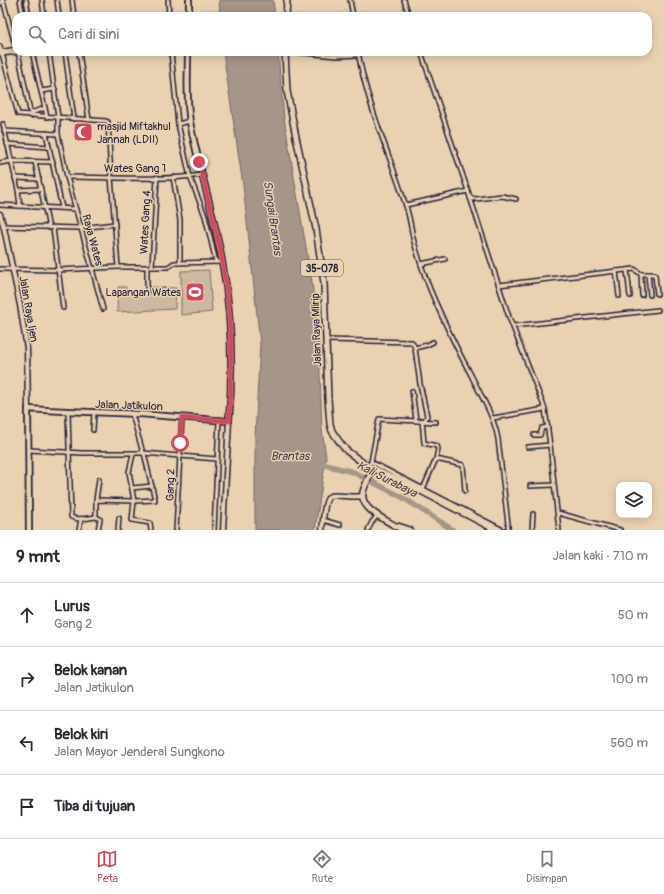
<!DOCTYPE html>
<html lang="id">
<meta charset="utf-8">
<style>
:root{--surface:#fff;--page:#f7f7f7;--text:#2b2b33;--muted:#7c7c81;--line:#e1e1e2;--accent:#d1495b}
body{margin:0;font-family:Pangolin,sans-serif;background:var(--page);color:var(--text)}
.controls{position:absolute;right:12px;bottom:12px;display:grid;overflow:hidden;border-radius:8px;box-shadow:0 2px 10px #0003}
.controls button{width:36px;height:36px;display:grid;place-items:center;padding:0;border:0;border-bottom:1px solid var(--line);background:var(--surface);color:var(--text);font:20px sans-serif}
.stop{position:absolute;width:12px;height:12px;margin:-9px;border:3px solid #d1495b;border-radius:50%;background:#fff}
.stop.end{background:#d1495b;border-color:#fff;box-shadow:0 1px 4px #0008}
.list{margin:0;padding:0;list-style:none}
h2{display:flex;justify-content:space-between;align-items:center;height:52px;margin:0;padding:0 16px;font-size:17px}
h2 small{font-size:13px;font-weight:400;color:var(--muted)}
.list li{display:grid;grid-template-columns:26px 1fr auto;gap:12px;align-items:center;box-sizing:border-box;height:64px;padding:0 16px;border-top:1px solid var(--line)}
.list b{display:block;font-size:15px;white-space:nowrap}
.list p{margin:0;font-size:13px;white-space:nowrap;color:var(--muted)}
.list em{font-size:13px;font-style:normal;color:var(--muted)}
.icon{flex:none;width:22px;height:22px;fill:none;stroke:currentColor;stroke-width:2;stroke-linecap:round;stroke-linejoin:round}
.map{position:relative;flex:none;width:664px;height:530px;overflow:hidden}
.search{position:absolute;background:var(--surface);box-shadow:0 2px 10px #0003;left:12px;right:12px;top:12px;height:44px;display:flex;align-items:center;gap:10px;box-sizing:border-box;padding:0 14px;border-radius:12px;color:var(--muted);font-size:15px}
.sheet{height:308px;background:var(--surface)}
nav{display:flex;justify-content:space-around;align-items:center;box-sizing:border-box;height:56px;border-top:1px solid var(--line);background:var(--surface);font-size:11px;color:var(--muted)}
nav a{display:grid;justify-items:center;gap:2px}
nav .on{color:var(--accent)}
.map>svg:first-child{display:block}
.green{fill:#cdb8a1;stroke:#786d6e}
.water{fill:#a69589;stroke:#71676a}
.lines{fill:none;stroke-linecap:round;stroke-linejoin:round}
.river{stroke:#a69589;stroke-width:5.5}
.minor-casing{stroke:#22223b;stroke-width:6}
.tertiary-casing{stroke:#22223b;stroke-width:7}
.secondary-casing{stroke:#22223b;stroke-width:8}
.primary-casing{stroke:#22223b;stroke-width:8}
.minor{stroke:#ead1b2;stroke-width:3}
.tertiary{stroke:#ead1b2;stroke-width:4}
.secondary{stroke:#ead1b2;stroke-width:4.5}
.primary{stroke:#ead1b2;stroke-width:5}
.route{stroke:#d1495b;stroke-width:5}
.labels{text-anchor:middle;stroke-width:3;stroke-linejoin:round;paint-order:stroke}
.shield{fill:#ead1b2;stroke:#5e565f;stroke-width:1}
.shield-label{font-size:10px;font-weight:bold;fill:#22223b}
.poi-label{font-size:11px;fill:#22223b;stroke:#ead1b2;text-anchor:start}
.street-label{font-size:11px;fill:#22223b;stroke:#ead1b2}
.water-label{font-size:12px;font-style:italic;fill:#433f4e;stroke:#ead1b2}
</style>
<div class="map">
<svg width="664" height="530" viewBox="0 0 664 530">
<rect width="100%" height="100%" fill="#ead1b2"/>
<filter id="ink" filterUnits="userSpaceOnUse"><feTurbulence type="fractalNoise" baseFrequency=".025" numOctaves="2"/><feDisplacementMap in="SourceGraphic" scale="8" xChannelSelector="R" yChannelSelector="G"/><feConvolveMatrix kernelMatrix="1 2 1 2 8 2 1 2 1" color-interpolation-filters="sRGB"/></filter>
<g filter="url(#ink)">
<g class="green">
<polygon points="209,270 212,312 181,315 181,271"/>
<polygon points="118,287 126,287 126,292 148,294 149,290 152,290 152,287 176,288 175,309 117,312"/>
</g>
<g class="water">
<polygon points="219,0 273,0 275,16 220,16"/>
<polygon points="223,52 278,52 284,118 312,282 319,346 322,430 326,457 315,530 255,530 255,437 260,343 243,185"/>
</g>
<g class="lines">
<polyline class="river" points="318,463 353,472 402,497 453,530"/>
<defs>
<g id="minor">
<polyline points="3,0 16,49"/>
<polyline points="20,0 23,16"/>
<polyline points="26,0 29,16"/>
<polyline points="42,0 44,16"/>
<polyline points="57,0 59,16"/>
<polyline points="72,0 74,16"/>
<polyline points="168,0 169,16"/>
<polyline points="350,0 353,16"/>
<polyline points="404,0 409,16"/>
<polyline points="0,4 2,0"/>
<polyline points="0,46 18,114 106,121 108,122 111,177 118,267"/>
<polyline points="0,52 16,49"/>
<polyline points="18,52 31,116"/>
<polyline points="32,52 47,117"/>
<polyline points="49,52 58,117 58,134 67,177 103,309"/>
<polyline points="65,52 74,119"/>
<polyline points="79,52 89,120"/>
<polyline points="171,52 178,124 190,177 205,216 216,262"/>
<polyline points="295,52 336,56 359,55"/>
<path d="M358 52C367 104 389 153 405 203 409 214 411 226 413 238 419 260 426 281 435 301 446 326 458 351 471 375 481 396 494 416 498 439L508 524V530"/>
<polyline points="1,54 19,52"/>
<polyline points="41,91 55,89"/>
<polyline points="31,113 45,108"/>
<polyline points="3,124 18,190 20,206"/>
<polyline points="178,124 190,121"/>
<polyline points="4,131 58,134"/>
<polyline points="46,133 62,208"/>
<polyline points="7,144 49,147"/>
<polyline points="35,162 49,228"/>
<polyline points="0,163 11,161 53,162"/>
<path d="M67 177C112 177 158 181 202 175"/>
<polyline points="173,177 180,220 180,263"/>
<polyline points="15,178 39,179"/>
<polyline points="18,190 41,189"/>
<polyline points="468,191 509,317 545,409"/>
<polyline points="470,198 476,199 502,196 516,199"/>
<polyline points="0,205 75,209"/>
<polyline points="406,205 468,191 421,52"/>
<polyline points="3,226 80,228 115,224"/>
<polyline points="53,228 63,308"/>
<polyline points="421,264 445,259"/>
<polyline points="152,267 157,177"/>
<polyline points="0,269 58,270 118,267 168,267 174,263 222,262"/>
<polyline points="627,270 630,296"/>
<polyline points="616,271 619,296"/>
<polyline points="641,274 642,295"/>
<polyline points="648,274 650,295"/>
<polyline points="499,285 634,269 641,274 652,274 655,275 657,294"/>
<polyline points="147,291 147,267"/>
<polyline points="513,326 658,310"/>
<polyline points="326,340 412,342 415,348 420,384 427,416 425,420"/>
<polyline points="415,348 427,345 433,342"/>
<polyline points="412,391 416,420"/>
<path d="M68 412 71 517C78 521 88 518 96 517"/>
<polyline points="132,414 143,453"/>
<polyline points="493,418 545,409 550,445 559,530"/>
<polyline points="422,420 424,443 437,446 438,449 436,459 423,489"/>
<polyline points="93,430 94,413"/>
<polyline points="534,435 540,435 542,428 548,427"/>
<polyline points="528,447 550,445"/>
<polyline points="29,450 82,453 143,453 217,459"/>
<polyline points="133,454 129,472 134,501 132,520 150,523 151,530"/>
<polyline points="436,459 463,465 465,491"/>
<polyline points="371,462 503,530"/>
<polyline points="370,463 371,462 379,419 436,422"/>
<polyline points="530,486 554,485"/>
<polyline points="132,488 152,486"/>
<polyline points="96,500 99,479"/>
<polyline points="558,513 620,530"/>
<polyline points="323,520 340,525"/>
<polyline points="79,530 81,519"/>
<polyline points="98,530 100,519 96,517 96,500 134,501 155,500 144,453"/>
<polyline points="118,530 119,518"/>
<polyline points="176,530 182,417"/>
<polyline points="214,530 219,421"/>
<polyline points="368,530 372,522 377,516"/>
<polyline points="532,530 533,514"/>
</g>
<g id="tertiary">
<polyline points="0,214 4,228 20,305 27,349 28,409"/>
<polyline points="223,530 229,421"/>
<path d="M322 530C323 523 324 498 330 496 335 494 354 498 363 496"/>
</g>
<g id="secondary">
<polyline points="189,16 189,0"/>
<path d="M29 530 28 409C58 411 87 412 117 413 154 414 192 419 229 421 233 368 232 314 222 261 214 214 199 169 190 122 186 99 188 75 188 52"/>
</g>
<g id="primary">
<polyline points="286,16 287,0"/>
<polyline points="285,52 287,91 296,137 316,229 324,283 328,399 330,424 332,431 341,444 347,451 366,465 415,488 496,530"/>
<path d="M373 469C370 476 365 484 363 492 359 511 390 521 402 530"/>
<polyline points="398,526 410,530"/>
</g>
</defs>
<use href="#minor" class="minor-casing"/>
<use href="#tertiary" class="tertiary-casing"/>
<use href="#secondary" class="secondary-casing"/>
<use href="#primary" class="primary-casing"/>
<use href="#minor" class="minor"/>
<use href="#tertiary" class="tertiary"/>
<use href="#secondary" class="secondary"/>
<use href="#primary" class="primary"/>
</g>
</g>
<g class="lines" filter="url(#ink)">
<path class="route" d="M180 443 182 418 229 421C233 368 232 313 222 260 216 227 207 195 199 162"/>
</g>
<defs>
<symbol id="mosque-square" viewBox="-11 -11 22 22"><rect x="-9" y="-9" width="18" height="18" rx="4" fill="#d1495b" stroke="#ead1b2"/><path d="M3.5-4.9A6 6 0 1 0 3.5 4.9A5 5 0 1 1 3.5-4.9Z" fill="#fff"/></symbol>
<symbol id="stadium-square" viewBox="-11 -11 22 22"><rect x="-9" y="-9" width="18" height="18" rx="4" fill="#d1495b" stroke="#ead1b2"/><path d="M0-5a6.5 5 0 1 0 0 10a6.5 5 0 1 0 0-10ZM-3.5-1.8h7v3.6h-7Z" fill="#fff"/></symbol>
</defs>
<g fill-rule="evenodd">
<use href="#mosque-square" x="72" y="121" width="22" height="22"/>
<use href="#stadium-square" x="184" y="281" width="22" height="22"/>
</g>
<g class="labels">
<rect class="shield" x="301" y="260" width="42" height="16" rx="3"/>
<g class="shield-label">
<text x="322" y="272">35-078</text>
</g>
<g class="poi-label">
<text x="97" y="130">masjid Miftakhul<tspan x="97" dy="13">Jannah (LDII)</tspan></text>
<text x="181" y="296" text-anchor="end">Lapangan Wates</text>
</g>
<g class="street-label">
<text x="135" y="172">Wates Gang 1</text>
<text transform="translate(145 222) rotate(-87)" y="4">Wates Gang 4</text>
<text transform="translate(93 240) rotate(75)" y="4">Raya Wates</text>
<text transform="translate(29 309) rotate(80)" y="4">Jalan Raya Ijen</text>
<text transform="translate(316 330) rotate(-92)" y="4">Jalan Raya Mlirip</text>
<text transform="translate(129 405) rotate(2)" y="4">Jalan Jatikulon</text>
<text transform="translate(170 485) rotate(-88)" y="4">Gang 2</text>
</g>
<g class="water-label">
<text transform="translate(273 218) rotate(82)" y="4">Sungai Brantas</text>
<text x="290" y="460">Brantas</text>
<text transform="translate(387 479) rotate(27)" y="4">Kali Surabaya</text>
</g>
</g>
</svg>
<div class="controls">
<button><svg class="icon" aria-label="layers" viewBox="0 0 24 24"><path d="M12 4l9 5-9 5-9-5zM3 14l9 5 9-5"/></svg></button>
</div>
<div class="stop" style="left:180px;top:443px"></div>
<div class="stop end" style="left:199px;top:162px"></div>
<div class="search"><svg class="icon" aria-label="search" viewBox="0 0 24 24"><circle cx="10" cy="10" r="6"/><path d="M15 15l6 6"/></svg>Cari di sini</div>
</div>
<section class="sheet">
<h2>9 mnt<small>Jalan kaki · 710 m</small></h2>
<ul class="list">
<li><svg class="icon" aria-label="ahead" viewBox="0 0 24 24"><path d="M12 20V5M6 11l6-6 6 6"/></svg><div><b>Lurus</b><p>Gang 2</p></div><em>50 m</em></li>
<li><svg class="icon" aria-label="right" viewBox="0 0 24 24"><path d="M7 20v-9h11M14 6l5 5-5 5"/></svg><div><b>Belok kanan</b><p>Jalan Jatikulon</p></div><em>100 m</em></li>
<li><svg class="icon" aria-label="left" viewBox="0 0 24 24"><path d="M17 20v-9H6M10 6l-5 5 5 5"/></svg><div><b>Belok kiri</b><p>Jalan Mayor Jenderal Sungkono</p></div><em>560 m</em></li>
<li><svg class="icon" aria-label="arrive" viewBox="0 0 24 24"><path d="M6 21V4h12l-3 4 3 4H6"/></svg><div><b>Tiba di tujuan</b></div></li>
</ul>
</section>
<nav>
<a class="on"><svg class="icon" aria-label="map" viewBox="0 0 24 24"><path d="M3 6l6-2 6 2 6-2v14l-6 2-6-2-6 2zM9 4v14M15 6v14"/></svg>Peta</a>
<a><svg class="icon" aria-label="directions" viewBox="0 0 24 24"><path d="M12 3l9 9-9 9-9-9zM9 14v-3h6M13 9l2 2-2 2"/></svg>Rute</a>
<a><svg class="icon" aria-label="saved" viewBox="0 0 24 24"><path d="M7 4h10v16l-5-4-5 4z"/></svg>Disimpan</a>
</nav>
